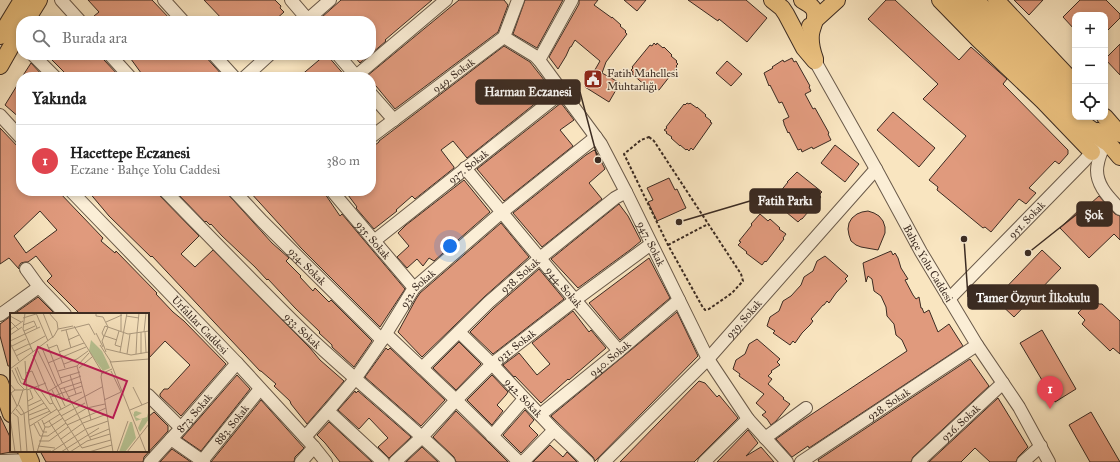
<!DOCTYPE html>
<html lang="tr">
<meta charset="utf-8">
<style>
:root{--surface:#fff;--page:#f2f2f2;--text:#222;--muted:#767676;--line:#e0e0e0;--accent:#7c3aed}
body{margin:0;font-family:"IM FELL Great Primer",serif;background:var(--page);color:var(--text)}
.controls{position:absolute;right:12px;top:12px;display:grid;overflow:hidden;border-radius:8px;box-shadow:0 2px 6px #0003}
.controls button{width:36px;height:36px;display:grid;place-items:center;padding:0;border:0;border-bottom:1px solid var(--line);background:var(--surface);color:var(--text);font:20px sans-serif}
.you{position:absolute;left:450px;top:246px;width:14px;height:14px;margin:-10px;border:3px solid #fff;border-radius:50%;background:#1a73e8;box-shadow:0 0 0 6px #1a73e833}
.badge{display:grid;place-items:center;width:26px;height:26px;border-radius:50%;background:var(--accent);color:#fff;font-size:13px;font-weight:700}
.pin{position:absolute;translate:-50% -33px;filter:drop-shadow(0 1px 2px #0008)}
.pin::after{content:'';position:absolute;top:21px;width:14px;height:12px;background:inherit;clip-path:polygon(0 0,100% 0,50% 100%)}
.list{margin:0;padding:0;list-style:none}
h2{display:flex;justify-content:space-between;align-items:center;height:52px;margin:0;padding:0 16px;font-size:17px}
h2 small{font-size:13px;font-weight:400;color:var(--muted)}
.list li{display:grid;grid-template-columns:26px 1fr auto;gap:12px;align-items:center;box-sizing:border-box;height:72px;padding:0 16px;border-top:1px solid var(--line)}
.list b{display:block;font-size:15px;white-space:nowrap}
.list p{margin:0;font-size:13px;white-space:nowrap;color:var(--muted)}
.list em{font-size:13px;font-style:normal;color:var(--muted)}
.icon{flex:none;width:22px;height:22px;fill:none;stroke:currentColor;stroke-width:2;stroke-linecap:round;stroke-linejoin:round}
.map{position:relative;flex:none;width:1120px;height:462px;overflow:hidden}
.search{position:absolute;background:var(--surface);box-shadow:0 2px 6px #0003;left:16px;top:16px;width:360px;height:44px;display:flex;align-items:center;gap:10px;box-sizing:border-box;padding:0 14px;border-radius:16px;color:var(--muted);font-size:15px}
.panel{position:absolute;background:var(--surface);box-shadow:0 2px 6px #0003;left:16px;top:72px;width:360px;height:124px;border-radius:16px}
.map>svg:first-child{display:block}
.building{fill:#e09a7d;stroke:#3b2b22;fill-rule:evenodd}
.lines{fill:none;stroke-linecap:round;stroke-linejoin:round}
.minor-casing{stroke:#6a5a4a;stroke-width:14}
.major-casing{stroke:#3b2b22;stroke-width:18}
.highway-casing{stroke:#3b2b22;stroke-width:20}
.path{stroke:#3b2b22;stroke-width:2;stroke-dasharray:3 2;stroke-linecap:butt}
.minor{stroke:#fbeed6;stroke-width:12}
.major{stroke:#ecc280;stroke-width:16}
.highway{stroke:#ecc280;stroke-width:18}
.labels{text-anchor:middle;stroke-width:3;stroke-linejoin:round;paint-order:stroke}
.poi-label{font-size:11px;fill:#3b2b22;stroke:#fbeed6;text-anchor:start}
.street-label{font-size:11px;fill:#3b2b22;stroke:#fbeed6}
.inset-road{fill:none;stroke:#ad9b81;stroke-width:1}
.view{fill:#c2185b;fill-opacity:0.15;stroke:#c2185b;stroke-width:2}
.inset-edge{fill:none;stroke:#3b2b22;stroke-width:2}
.leader{fill:none;stroke:#3b2b22;stroke-width:1.5}
.callout-dot{fill:#3b2b22;stroke:#fbeed6;stroke-width:1.5}
.callout{fill:#3b2b22;stroke:#3b2b22;stroke-width:1.5}
.callout-label{font-size:12px;text-anchor:middle;font-weight:bold;fill:#fff}
</style>
<div class="map">
<svg width="1120" height="462" viewBox="0 0 1120 462">
<rect width="100%" height="100%" fill="#f9e5c0"/>
<filter id="stains"><feTurbulence type="fractalNoise" baseFrequency=".005" numOctaves="4"/><feColorMatrix values="0 0 0 0 .2 0 0 0 0 .09 0 0 0 0 .02 0 0 0 .5 -.17"/></filter>
<radialGradient id="worn" r=".72"><stop offset=".6" stop-color="#630" stop-opacity="0"/><stop offset="1" stop-color="#630" stop-opacity=".3"/></radialGradient>
<g class="building">
<polygon points="88,0 152,0 172,21 98,21 94,16 99,12"/>
<polygon points="204,0 275,0 281,6 280,8 284,12 274,21 224,21"/>
<polygon points="341,0 432,0 385,40 386,41 371,54 371,21 324,21 322,17"/>
<polygon points="459,0 504,0 508,5 498,32 395,109 376,86 371,81 371,77 367,76"/>
<polygon points="525,0 563,0 537,48 513,34"/>
<polygon points="579,0 598,0 594,5 612,18 612,17 621,25 620,26 626,31 625,32 627,34 606,62 602,73 620,83 609,102 585,87 600,61 575,40 571,47 570,47 566,56 558,69 549,57 579,4"/>
<polygon points="624,0 646,0 637,11"/>
<polygon points="688,0 746,0 767,18 747,42 719,19 718,21 715,19"/>
<polygon points="886,0 895,0 959,60 971,47 1007,79 1003,84 1068,150 1068,154 1059,164 1055,161 1029,188 1036,193 1026,204 1019,199 991,232 985,227 983,228 937,190 938,187 929,180 966,136 923,99 938,84 868,19"/>
<polygon points="1014,0 1043,0 1029,15"/>
<polygon points="1080,0 1106,0 1120,14 1120,18 1105,33 1105,15 1075,15 1075,30 1063,17"/>
<polygon points="654,43 656,45 657,43 663,48 664,47 672,55 671,56 677,61 676,62 678,64 676,66 677,67 659,90 657,89 656,91 654,89 653,90 647,85 646,86 632,74 633,72 631,70 633,68 632,67 650,45 652,46"/>
<polygon points="1120,44 1120,75 1105,59"/>
<polygon points="504,46 530,62 552,90 467,158 453,141 441,150 454,167 454,168 415,199 412,196 396,210 397,211 374,229 356,208 357,207 345,191 371,191 371,148 379,142 379,141"/>
<polygon points="47,55 102,55 104,60 120,77 69,77"/>
<polygon points="128,55 204,55 224,77 144,77"/>
<polygon points="325,55 327,55 346,77 299,77"/>
<polygon points="353,55 369,55 360,63"/>
<polygon points="792,58 794,62 796,61 810,86 809,87 811,91 805,94 813,109 815,108 829,133 828,134 831,140 813,149 812,147 802,152 801,149 798,150 789,132 788,133 784,124 784,123 783,120 789,117 782,102 779,103 770,85 769,86 764,73 773,68 772,67 783,60 784,62"/>
<polygon points="727,61 742,74 731,86 716,73"/>
<polygon points="31,63 44,77 22,77"/>
<polygon points="21,79 21,119 5,105"/>
<polygon points="561,103 574,120 560,130 573,146 504,201 477,169"/>
<polygon points="687,103 689,104 690,103 697,108 697,107 706,115 705,116 711,121 710,122 712,123 693,150 691,148 689,151 687,149 686,150 680,145 680,146 671,138 672,137 666,133 667,132 664,130 667,128 666,127 684,104 685,105"/>
<polygon points="893,112 935,148 919,167 877,130"/>
<path d="M0 128 21 150V191H58L103 238 101 241 115 253 116 251 157 293 156 294 173 312 184 321 226 364 181 416 160 396V394L164 389H168L190 365 165 341 148 359V314H80L47 281 52 276 36 256 28 262H25L21 263 19 266V269L9 258 0 264ZM40 211 57 230 26 253 14 236Z"/>
<polygon points="835,145 859,164 845,182 821,163"/>
<polygon points="594,150 597,153 605,169 589,183 602,199 542,247 513,213 586,155"/>
<polygon points="797,172 822,192 819,195 821,197 802,219 801,219 798,222 774,202 777,200 775,198 788,182 787,182"/>
<polygon points="669,178 675,190 677,189 686,208 657,221 648,202 653,200 647,188"/>
<polygon points="464,180 490,212 434,261 429,258 423,266 417,259 407,268 397,257 409,246 398,233 406,225"/>
<polygon points="88,191 158,191 160,196 199,236 181,254 195,267 213,250 310,348 320,360 344,381 307,424 291,404 290,401 274,386 276,384 261,371 260,371 152,256 151,257 109,216"/>
<polygon points="175,191 225,191 272,243 289,258 286,261 301,276 300,277 313,291 315,288 329,302 331,300 372,341 354,367 332,347 332,345 319,333 320,332 295,308 268,279 267,280 255,267 222,236 211,224 210,225 206,221 205,222"/>
<polygon points="249,191 323,191 340,216 342,214 405,289 380,327 301,248"/>
<polygon points="1099,196 1115,214 1120,216 1120,240 1114,234 1089,258 1060,228 1080,209 1082,211"/>
<polygon points="619,204 628,216 641,241 630,250 578,288 551,259"/>
<polygon points="868,211 874,213 879,216 883,221 885,227 885,233 878,250 861,247 856,245 851,241 849,235 848,229 849,223 852,218 857,214 862,212"/>
<polygon points="760,214 768,221 770,219 780,228 779,229 786,234 783,238 784,239 766,262 765,261 762,265 746,253 747,252 738,245 741,242 739,241 752,225 751,224"/>
<polygon points="501,223 529,257 484,297 422,357 398,332 416,299 420,293"/>
<polygon points="1042,250 1061,268 1014,317 995,299"/>
<polygon points="891,251 893,255 895,253 898,258 901,268 908,279 905,280 913,295 916,299 919,297 921,308 922,308 924,313 929,310 938,332 949,324 963,346 809,448 808,446 792,457 776,439 800,422 907,351 902,340 896,335 894,324 887,316 886,307 881,296 874,291 872,279 868,276 866,282 863,263"/>
<polygon points="825,256 848,276 845,279 847,281 836,293 829,303 827,301 824,305 823,305 811,319 813,321 810,325 802,333 795,343 793,341 790,345 773,333 775,331 767,326 770,317 779,311 783,301 791,296 801,285 804,277 813,271 817,261"/>
<polygon points="649,258 670,298 620,340 589,303"/>
<polygon points="539,269 564,299 493,354 470,332 494,308"/>
<polygon points="38,297 55,314 14,314"/>
<polygon points="1092,298 1099,304 1102,304 1120,321 1120,354 1113,348 1110,351 1082,324 1085,320 1078,313"/>
<polygon points="573,311 589,332 591,330 606,348 569,380 568,379 541,403 515,376 514,377 503,365 519,353 537,375 550,364 532,343"/>
<polygon points="677,312 698,356 595,461 593,457 551,416"/>
<polygon points="11,316 11,366 8,366 0,336 0,324"/>
<polygon points="1042,330 1076,389 1055,402 1020,343"/>
<polygon points="757,339 780,359 777,362 780,365 771,371 772,372 768,376 772,379 768,384 784,398 783,399 790,404 776,421 771,425 767,419 762,415 766,412 756,403 764,394 739,376 740,374 733,369 736,360 745,354 749,344"/>
<polygon points="459,342 481,364 456,390 433,368"/>
<polygon points="386,348 388,350 390,348 445,400 421,426 365,377"/>
<polygon points="970,359 989,386 913,457 911,462 819,462 818,460"/>
<polygon points="237,375 250,389 201,451 182,438"/>
<polygon points="492,375 508,392 506,395 497,405 503,411 492,425 467,400"/>
<polygon points="699,381 705,383 717,397 719,395 738,418 694,462 620,462"/>
<polygon points="355,391 356,393 358,391 411,437 389,458 378,447 388,438 369,418 359,429 338,410"/>
<polygon points="998,398 1028,447 1018,457 1016,462 990,462 975,448 961,462 929,462"/>
<polygon points="261,400 304,448 295,457 294,462 211,462"/>
<polygon points="525,410 534,420 529,426 538,435 521,453 503,435"/>
<polygon points="456,411 487,441 508,462 456,462 454,457 433,437"/>
<polygon points="154,412 168,426 168,431 144,457 143,462 46,462 40,451 148,451 148,417"/>
<polygon points="1091,412 1120,462 1090,462 1069,425"/>
<polygon points="0,416 11,439 11,452 0,454"/>
<polygon points="329,422 372,462 340,462 325,443 317,435"/>
<polygon points="748,430 758,443 746,456 761,447 774,462 717,462"/>
<polygon points="550,445 563,457 567,452 577,462 533,462"/>
<polygon points="422,447 438,462 406,462"/>
<polygon points="172,449 191,462 160,462"/>
</g>
<g class="lines">
<defs>
<g id="minor">
<polyline points="61,0 80,21"/>
<polyline points="164,0 183,21"/>
<polyline points="291,0 309,21"/>
<polyline points="306,21 330,0"/>
<path id="s1" d="M504 37 535 56 539 60 601 144 626 192 708 359 748 419 787 462"/>
<polyline points="33,55 55,77"/>
<polyline points="110,55 130,77"/>
<polyline points="214,55 234,77"/>
<polyline points="338,55 357,77"/>
<polyline points="539,60 572,0"/>
<path id="s2" d="M815 61 876 169 921 252 977 345 1019 407 1049 462"/>
<polyline points="356,76 446,0"/>
<polyline points="245,77 269,55"/>
<polyline points="371,94 394,120"/>
<polyline points="0,115 21,138"/>
<path id="s3" d="M371 137 504 37 518 0"/>
<path d="M1105 142C1103 149 1099 156 1098 163 1093 182 1108 197 1120 209"/>
<path id="s4" d="M465 168 558 280 619 351"/>
<path id="s5" d="M71 191 237 363 314 447 326 462"/>
<path id="s6" d="M165 191C211 238 257 286 304 332 351 377 402 417 449 462"/>
<path id="s7" d="M234 191 262 221 382 340"/>
<path id="s8" d="M332 191 414 288"/>
<path id="s9" d="M374 241 562 92"/>
<polyline points="26,269 39,287"/>
<path id="s10" d="M949 299 1084 161 1092 152 1098 147"/>
<polyline points="0,315 39,287 65,314"/>
<path id="s11" d="M459 332 492 364 554 430 588 462"/>
<polyline points="386,334 456,400 519,462"/>
<path id="s12" d="M422 368 489 302 540 258 615 198 626 192"/>
<polyline points="148,395 181,428"/>
<polyline points="328,411 383,462"/>
<path id="s13" d="M540 415 619 351 679 300"/>
<polyline points="492,436 524,399"/>
<path id="s14" d="M305 437 328 411 355 379 382 340 414 288 502 212 596 137"/>
<polyline points="765,438 806,408"/>
<polyline points="171,439 204,462"/>
<polyline points="0,461 30,460"/>
<path id="s15" d="M202 461 260 389"/>
<path id="s16" d="M150 462 181 428 237 363"/>
<polyline points="301,462 314,447"/>
<path id="s17" d="M395 462 422 437 456 400 492 364 575 300 651 244"/>
<polyline points="523,462 554,430"/>
<path id="s18" d="M604 462 708 359 876 169"/>
<polyline points="704,462 748,419"/>
<path id="s19" d="M801 462 977 345"/>
<path id="s20" d="M918 462 1003 383"/>
<polyline points="1023,462 1041,446"/>
</g>
<g id="major">
<polyline points="772,0 782,8 786,14 804,48 815,61"/>
<path d="M802 0C806 3 812 5 814 10 818 18 812 26 811 34 810 43 812 51 815 59"/>
<polyline points="940,0 978,39 1043,101 1092,152"/>
<polyline points="976,0 1075,104"/>
<polyline points="996,0 1075,84"/>
<polyline points="26,21 39,0"/>
<polyline points="810,26 813,25 815,20 837,0"/>
<polyline points="0,36 22,0"/>
<polyline points="0,66 21,29"/>
<polyline points="1105,117 1120,134"/>
<polyline points="1098,131 1120,157"/>
<polyline points="0,383 11,414"/>
<polyline points="26,451 31,462"/>
</g>
<polyline id="highway" points="956,0 986,29 1052,97 1081,123 1106,141"/>
</defs>
<use href="#minor" class="minor-casing"/>
<use href="#major" class="major-casing"/>
<use href="#highway" class="highway-casing"/>
<g class="path">
<polygon points="649,137 654,141 741,274 743,281 732,293 709,309 705,310 702,306 668,245 624,154 641,140"/>
<polyline points="668,245 708,224"/>
</g>
<use href="#minor" class="minor"/>
<use href="#major" class="major"/>
<use href="#highway" class="highway"/>
</g>
<defs>
<symbol id="civic-square" viewBox="-11 -11 22 22"><rect x="-9" y="-9" width="18" height="18" rx="4" fill="#8f2418" stroke="#fbeed6"/><path d="M-.6-6.5H3V-4.5H.6V-3L4-1V1h2V6H-6V1h2V-1L-.6-3ZM-1.2 2.5V6h2.4V2.5Z" fill="#fff"/></symbol>
</defs>
<g fill-rule="evenodd">
<use href="#civic-square" x="582" y="68" width="22" height="22"/>
</g>
<g class="labels">
<g class="poi-label">
<text x="607" y="77">Fatih Mahellesi<tspan x="607" dy="13">Muhtarlığı</tspan></text>
</g>
<g class="street-label">
<text dy="4" stroke="none"><textPath href="#s3" startOffset="103">949. Sokak</textPath></text>
<text dy="4" stroke="none"><textPath href="#s9" startOffset="120">937. Sokak</textPath></text>
<text dy="4" stroke="none"><textPath href="#s10" startOffset="111">951. Sokak</textPath></text>
<text dy="4" stroke="none"><textPath href="#s8" startOffset="64">935. Sokak</textPath></text>
<text dy="4" stroke="none"><textPath href="#s1" startOffset="258">947. Sokak</textPath></text>
<text dy="4" stroke="none"><textPath href="#s2" startOffset="232">Bahçe Yolu Caddesi</textPath></text>
<text dy="4" stroke="none"><textPath href="#s7" startOffset="105">934. Sokak</textPath></text>
<text dy="4" stroke="none"><textPath href="#s12" startOffset="135">938. Sokak</textPath></text>
<text dy="4" stroke="none"><textPath href="#s4" startOffset="155">944. Sokak</textPath></text>
<text dy="4" stroke="none"><textPath href="#s14" startOffset="187">932. Sokak</textPath></text>
<text dy="4" stroke="none"><textPath href="#s18" startOffset="200">939. Sokak</textPath></text>
<text dy="4" stroke="none"><textPath href="#s5" startOffset="186">Urfalılar Caddesi</textPath></text>
<text dy="4" stroke="none"><textPath href="#s6" startOffset="196">933. Sokak</textPath></text>
<text dy="4" stroke="none"><textPath href="#s17" startOffset="168">931. Sokak</textPath></text>
<text dy="4" stroke="none"><textPath href="#s13" startOffset="90">940. Sokak</textPath></text>
<text dy="4" stroke="none"><textPath href="#s11" startOffset="92">942. Sokak</textPath></text>
<text dy="4" stroke="none"><textPath href="#s19" startOffset="105">928. Sokak</textPath></text>
<text dy="4" stroke="none"><textPath href="#s16" startOffset="66">873. Sokak</textPath></text>
<text dy="4" stroke="none"><textPath href="#s20" startOffset="58">926. Sokak</textPath></text>
<text dy="4" stroke="none"><textPath href="#s15" startOffset="47">883. Sokak</textPath></text>
</g>
</g>
<g transform="translate(10 313)">
<rect width="139" height="139" fill="#f9e5c0"/>
<path d="M81 27 92 38 100 55 93 58 79 38ZM139 96V106L130 119 128 115 132 106 126 108 122 99 124 102V99L126 98 132 100 125 104 130 106 137 104ZM120 109H122L126 125 115 139H109Z" fill="#b9c696"/>
<path class="inset-road" d="M15 0 13 16 23 39M26 0 38 28M33 0 43 25M39 0 47 9 48 16M86 0V3L93 4 98 14 92 28 96 39M111 0V18M0 3 11 9M116 3 129 5M13 5 26 1M0 8 9 17M96 9 112 2M13 12 24 8 27 15M64 13 92 59 91 64M95 13 118 21 139 18M0 17 13 8M56 17 61 35M14 18 25 13M51 18 79 11 85 22M109 18 105 32 111 34M131 19V41M134 19 136 0M135 19 136 39M86 20 93 34M127 20 129 0M0 22 12 14M95 23 107 27M94 24 92 20 95 13M58 27 69 22M0 28 30 14M0 30 9 48M37 31 52 70M19 32 35 23M90 32 101 49 139 46M2 33 16 26M32 35 48 73M39 35 47 32 55 55M96 36 121 42 139 39M4 38 19 31M28 38 55 93M49 39 74 30M110 39 117 0M117 41 120 21M126 41 127 20M23 42 43 90 72 135 101 127M6 43 21 35M15 48 19 110 24 139M100 48 136 139M38 50 76 34M54 51 67 46 78 38M67 53 81 107M7 54 12 66 16 67M5 55 11 70 16 72M69 55 82 44M0 56 44 23 48 16 63 13M2 57 8 70 14 76M48 58 67 53 79 40M101 58 111 79M16 60 22 58 29 74M91 61 102 56M60 62 66 81M91 64 103 139M50 65 70 59M0 71 5 77H13M48 72 55 87 59 85M28 74 40 91 43 90M123 74 132 92M54 75 81 127M24 76 41 100M50 76 72 69M5 77 1 80 7 93M17 77 36 70M42 77 51 96M39 78 52 70 71 63M41 84 72 73M58 84 72 79M94 87 111 79M18 88 23 85 20 77M9 92 14 100 17 139M18 93 31 87M6 96 11 102 34 90M120 97 139 89M48 98 92 74M3 100 8 104 11 139M0 102 8 92 13 77 17 76M19 102 37 95M51 103 75 90M0 104 5 139M19 107 40 98M39 108 59 139M55 108 77 95 95 91M28 109 33 119H37M24 111 30 123H38L56 110M34 111 50 101M57 112 96 95M20 113 47 96M35 114H39L53 105M80 124 99 116M51 126 73 110 97 101M29 128H39L58 114M28 133 45 135M27 138H41M27 139 35 114 32 107M41 139 76 116 98 108M51 139 89 115M60 139 77 128 100 121M79 139 102 132M107 139 118 108M117 139 139 111"/>
<path class="view" d="M28 34 117 68 103 105 14 71Z"/>
<rect width="139" height="139" class="inset-edge"/>
</g>
<path class="leader" d="M598 160L580 92M679 222L750 201M1028 253L1077 214M964 239L968 297"/>
<g class="callout-dot">
<circle cx="598" cy="160" r="4"/>
<circle cx="679" cy="222" r="4"/>
<circle cx="1028" cy="253" r="4"/>
<circle cx="964" cy="239" r="4"/>
</g>
<g class="callout">
<rect x="476" y="80" width="104" height="24" rx="4"/>
<rect x="750" y="189" width="70" height="24" rx="4"/>
<rect x="1077" y="202" width="35" height="24" rx="4"/>
<rect x="968" y="285" width="130" height="24" rx="4"/>
</g>
<g class="callout-label">
<text x="528" y="96">Harman Eczanesi</text>
<text x="785" y="205">Fatih Parkı</text>
<text x="1094" y="219">Şok</text>
<text x="1033" y="302">Tamer Özyurt İlkokulu</text>
</g>
<rect width="100%" height="100%" filter="url(#stains)"/>
<rect width="100%" height="100%" fill="url(#worn)"/>
</svg>
<div class="controls">
<button>+</button>
<button>−</button>
<button><svg class="icon" aria-label="locate" viewBox="0 0 24 24"><circle cx="12" cy="12" r="6"/><path d="M12 2v4M12 18v4M2 12h4M18 12h4"/></svg></button>
</div>
<div class="you"></div>
<div class="pin badge" style="left:1050px;top:409px;background:#e0444e">1</div>
<div class="search"><svg class="icon" aria-label="search" viewBox="0 0 24 24"><circle cx="10" cy="10" r="6"/><path d="M15 15l6 6"/></svg>Burada ara</div>
<section class="panel">
<h2>Yakında<small></small></h2>
<ul class="list">
<li><span class="badge" style="background:#e0444e">1</span><div><b>Hacettepe Eczanesi</b><p>Eczane · Bahçe Yolu Caddesi</p></div><em>380 m</em></li>
</ul>
</section>
</div>
